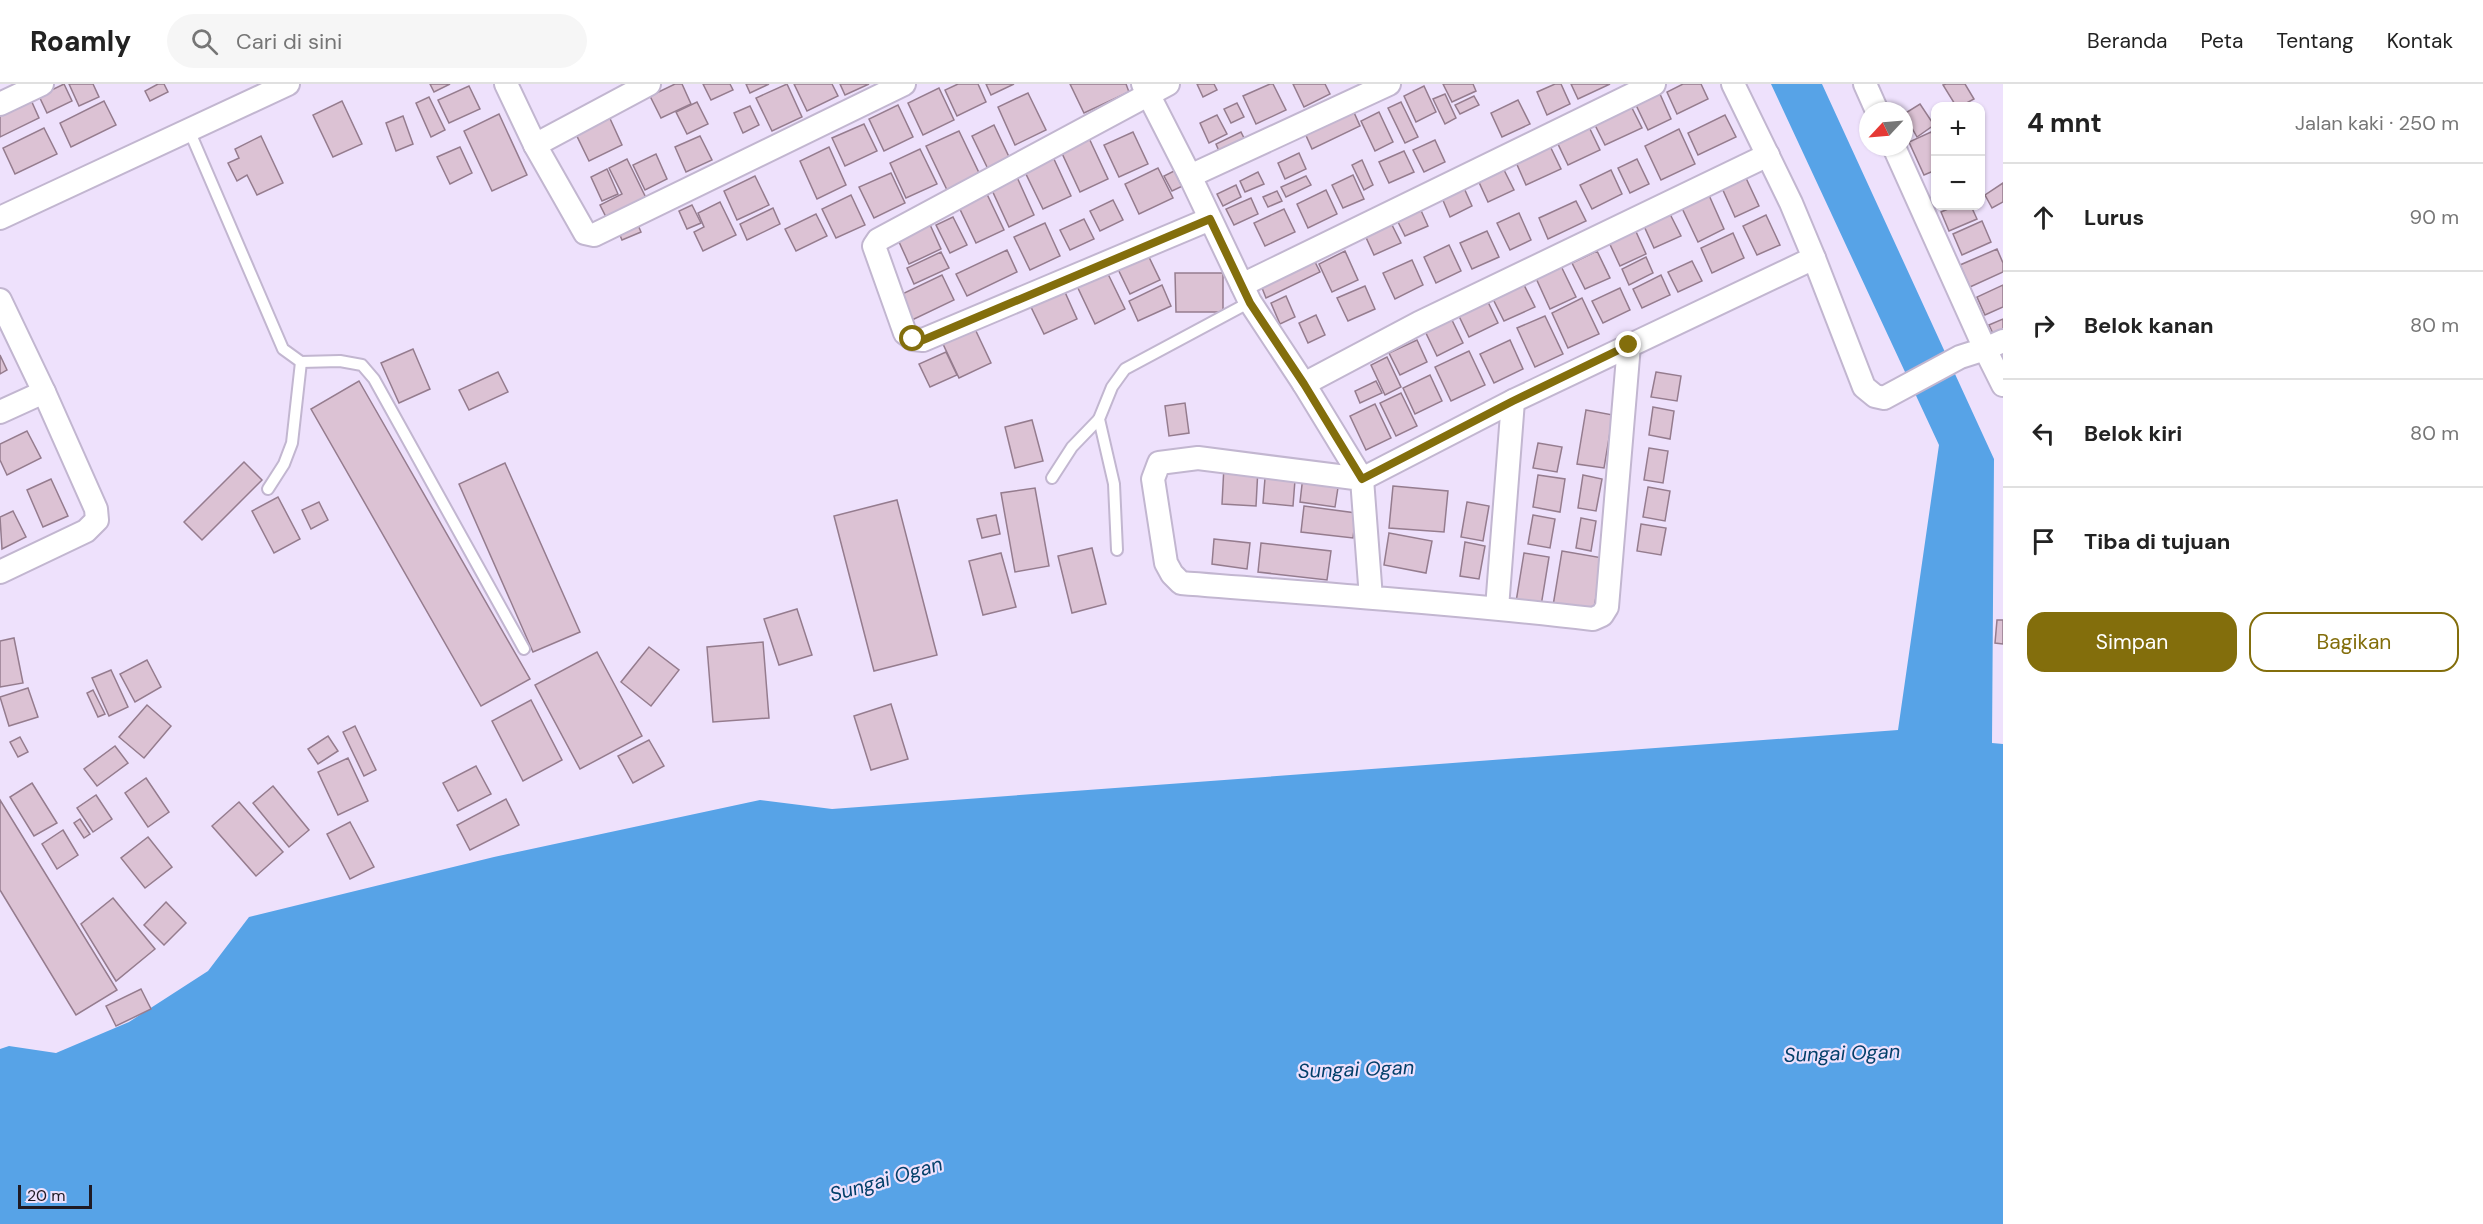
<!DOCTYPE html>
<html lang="id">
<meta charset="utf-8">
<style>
:root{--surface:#fff;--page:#f6f6f6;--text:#222;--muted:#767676;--line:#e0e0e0;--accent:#836e0c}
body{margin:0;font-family:"DM Sans",sans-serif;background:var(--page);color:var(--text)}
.controls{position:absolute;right:18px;top:18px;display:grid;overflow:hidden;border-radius:12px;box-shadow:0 2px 4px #0004}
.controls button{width:54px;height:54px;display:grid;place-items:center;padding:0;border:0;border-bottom:2px solid var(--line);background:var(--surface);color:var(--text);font:30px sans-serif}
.compass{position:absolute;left:1859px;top:18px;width:54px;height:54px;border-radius:50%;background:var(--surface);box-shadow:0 2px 4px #0004;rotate:244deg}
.scale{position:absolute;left:18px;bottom:15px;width:74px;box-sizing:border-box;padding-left:6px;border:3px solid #1f1a24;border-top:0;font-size:16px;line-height:21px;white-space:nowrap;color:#1f1a24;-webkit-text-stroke:4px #eee1fc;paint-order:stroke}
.stop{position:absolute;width:18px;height:18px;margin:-14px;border:4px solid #836e0c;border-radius:50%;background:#fff}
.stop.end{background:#836e0c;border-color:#fff;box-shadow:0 2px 6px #0008}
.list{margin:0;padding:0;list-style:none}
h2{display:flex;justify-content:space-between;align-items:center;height:78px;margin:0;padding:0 24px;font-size:26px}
h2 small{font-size:20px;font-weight:400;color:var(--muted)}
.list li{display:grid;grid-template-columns:39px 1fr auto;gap:18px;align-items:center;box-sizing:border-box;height:108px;padding:0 24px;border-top:2px solid var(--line)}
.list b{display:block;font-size:22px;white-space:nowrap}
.list em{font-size:20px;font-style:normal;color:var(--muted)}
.actions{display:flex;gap:12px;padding:18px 24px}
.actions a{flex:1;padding:14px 0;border:2px solid var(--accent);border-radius:18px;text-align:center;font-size:21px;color:var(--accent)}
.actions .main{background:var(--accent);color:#fff}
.icon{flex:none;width:33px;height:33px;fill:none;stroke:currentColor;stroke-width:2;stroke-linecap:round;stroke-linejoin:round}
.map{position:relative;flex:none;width:2003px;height:1140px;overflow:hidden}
header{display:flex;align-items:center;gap:36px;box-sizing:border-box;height:84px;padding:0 30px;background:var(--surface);border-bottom:2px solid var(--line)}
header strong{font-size:28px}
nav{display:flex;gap:33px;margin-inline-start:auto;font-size:21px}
.search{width:420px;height:54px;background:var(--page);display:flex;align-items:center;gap:15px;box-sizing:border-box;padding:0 21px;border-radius:33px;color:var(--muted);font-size:22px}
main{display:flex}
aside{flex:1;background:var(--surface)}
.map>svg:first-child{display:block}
.water{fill:#57a3e7}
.building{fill:#dcc2d4;stroke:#957c8e;stroke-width:1.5}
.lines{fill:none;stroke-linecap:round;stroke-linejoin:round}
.lane-casing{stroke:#c2b6d0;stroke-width:14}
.street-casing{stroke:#c2b6d0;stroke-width:26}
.lane{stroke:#fff;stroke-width:10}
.street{stroke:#fff;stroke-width:22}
.route{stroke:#836e0c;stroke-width:8}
.labels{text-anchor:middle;stroke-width:4.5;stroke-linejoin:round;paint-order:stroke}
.water-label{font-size:20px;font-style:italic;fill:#023f6a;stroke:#eee1fc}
</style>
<header>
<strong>Roamly</strong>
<div class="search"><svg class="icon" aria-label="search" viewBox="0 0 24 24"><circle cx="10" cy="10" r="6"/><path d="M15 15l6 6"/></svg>Cari di sini</div>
<nav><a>Beranda</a><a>Peta</a><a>Tentang</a><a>Kontak</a></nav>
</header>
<main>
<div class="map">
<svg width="2003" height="1140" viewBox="0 0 2003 1140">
<rect width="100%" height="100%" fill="#eee1fc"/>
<polygon class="water" points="1771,0 1822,0 1994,375 1992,659 2003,660 2003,1140 0,1140 0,965 9,962 56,969 129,938 208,887 249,833 494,773 760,716 832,725 1898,646 1939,361"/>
<g class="building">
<polygon points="64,0 72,17 47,29 39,12"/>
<polygon points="69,0 93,0 99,13 79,22"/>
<polygon points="158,0 164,0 168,8 150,17 145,7"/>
<polygon points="430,0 450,0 434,8"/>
<polygon points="675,0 682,0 691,20 661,34 650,12"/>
<polygon points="703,0 730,0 733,6 711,16"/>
<polygon points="746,0 769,0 750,9"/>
<polygon points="787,0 802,33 772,47 756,14"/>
<polygon points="794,0 832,0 838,12 807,27"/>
<polygon points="840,0 869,0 845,11"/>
<polygon points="958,0 978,0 986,18 957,32 945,6"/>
<polygon points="986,0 1014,0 991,11"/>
<polygon points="1070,0 1126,0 1129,8 1084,29"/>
<polygon points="1197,0 1214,0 1217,6 1203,13"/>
<polygon points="1270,0 1273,0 1286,26 1256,40 1243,12"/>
<polygon points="1293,0 1325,0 1330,10 1304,23"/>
<polygon points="1443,0 1473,0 1476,7 1452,18"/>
<polygon points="1555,0 1561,0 1570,20 1547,31 1537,8"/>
<polygon points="1571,0 1610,0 1578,15"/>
<polygon points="1683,0 1701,0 1708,15 1677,30 1667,8"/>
<polygon points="1946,0 1965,0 1974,15 1961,22 1956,22 1943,1"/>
<polygon points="469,2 480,25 449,39 438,16"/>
<polygon points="1424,2 1436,28 1416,38 1404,12"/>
<polygon points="939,4 954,36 923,51 908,19"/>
<polygon points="1028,9 1046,46 1015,61 998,23"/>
<polygon points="1445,10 1456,34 1445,40 1433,15"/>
<polygon points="1660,10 1671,35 1648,46 1636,21"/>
<polygon points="1474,12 1479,21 1460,30 1455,21"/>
<polygon points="429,13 445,46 431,53 416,19"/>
<polygon points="31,16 39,34 0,53 0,31"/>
<polygon points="1518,16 1530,40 1502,53 1491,29"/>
<polygon points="1628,16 1642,44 1605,61 1591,33"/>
<polygon points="104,17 116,41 71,63 60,39"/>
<polygon points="342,17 362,60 333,73 313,31"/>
<polygon points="697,18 708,40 687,50 676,28"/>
<polygon points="1401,18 1418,53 1405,59 1388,24"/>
<polygon points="1237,19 1244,33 1231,39 1224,25"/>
<polygon points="1920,20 1934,41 1917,53 1904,30"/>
<polygon points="898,21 913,53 884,67 869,35"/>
<polygon points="750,22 759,41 743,49 734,29"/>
<polygon points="1352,24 1360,42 1312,65 1304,47"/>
<polygon points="607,28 622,61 589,77 573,44"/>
<polygon points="1379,28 1393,58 1375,67 1361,37"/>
<polygon points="499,30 527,91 492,107 464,47"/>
<polygon points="1217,31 1227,50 1209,59 1200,39"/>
<polygon points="1725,31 1736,53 1698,71 1688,49"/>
<polygon points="403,32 413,60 396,67 386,39"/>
<polygon points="864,40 877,67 845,82 832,54"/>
<polygon points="994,41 1010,75 988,85 972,52"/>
<polygon points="1589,43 1600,66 1568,81 1557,58"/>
<polygon points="44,44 57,70 15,90 3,64"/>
<polygon points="1679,45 1695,80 1661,96 1645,62"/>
<polygon points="959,47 981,93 948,108 926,62"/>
<polygon points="1133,48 1148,80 1119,93 1104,61"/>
<polygon points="1241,48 1248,62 1222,74 1216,60"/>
<polygon points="1931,48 1936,58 1936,86 1924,91 1909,58"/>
<polygon points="261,52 283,99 257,111 247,91 237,97 228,79 239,74 235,65"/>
<polygon points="700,52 712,76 686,88 675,63"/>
<polygon points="1088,52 1108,95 1080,108 1060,65"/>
<polygon points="1435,56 1445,78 1424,88 1413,66"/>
<polygon points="1549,60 1561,85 1526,101 1515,76"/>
<polygon points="460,63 472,89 450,100 437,73"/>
<polygon points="829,63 846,101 817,115 800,77"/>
<polygon points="920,65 937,100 906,114 890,79"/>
<polygon points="1404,67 1414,88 1389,99 1379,78"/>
<polygon points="1299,69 1306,85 1285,95 1278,79"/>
<polygon points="656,70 667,95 645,106 633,81"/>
<polygon points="1053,73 1071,112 1043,125 1024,86"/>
<polygon points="627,75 647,116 607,135 600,121 622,110 609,84"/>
<polygon points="1637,75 1649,100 1630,109 1618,84"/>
<polygon points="1362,76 1373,101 1364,106 1352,81"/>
<polygon points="1182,83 1189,99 1172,107 1164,92"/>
<polygon points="1158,84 1173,114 1139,130 1125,100"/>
<polygon points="1503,84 1514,106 1488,118 1478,96"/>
<polygon points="607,85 618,110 602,117 591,93"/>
<polygon points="1611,86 1622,110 1592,125 1580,101"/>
<polygon points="1258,88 1264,100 1245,108 1240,97"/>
<polygon points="891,89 905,119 874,134 859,103"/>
<polygon points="1016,91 1034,131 1009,143 991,104"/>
<polygon points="1353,91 1364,115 1343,124 1332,101"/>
<polygon points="755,92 769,121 737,136 724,107"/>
<polygon points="1306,92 1311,101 1286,113 1281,103"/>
<polygon points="1745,92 1759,122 1735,133 1722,104"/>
<polygon points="2003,99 2003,118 1992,124 1985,111"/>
<polygon points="1236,101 1241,113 1223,122 1217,110"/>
<polygon points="1464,104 1472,122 1450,133 1442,114"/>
<polygon points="985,106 1004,146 976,159 957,119"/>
<polygon points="1326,106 1337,130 1308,144 1297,120"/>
<polygon points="1277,107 1282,117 1268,123 1263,113"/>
<polygon points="1708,109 1724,145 1698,158 1681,122"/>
<polygon points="851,111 865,141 836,154 822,125"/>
<polygon points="1251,114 1258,130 1234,141 1226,125"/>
<polygon points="1113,116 1123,136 1100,147 1090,127"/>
<polygon points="1576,117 1586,137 1548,155 1539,134"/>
<polygon points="720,118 736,151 703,167 694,148 704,143 698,129"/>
<polygon points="692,121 701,139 687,145 679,127"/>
<polygon points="1419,122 1428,142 1405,152 1395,132"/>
<polygon points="1955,122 1971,122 1977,135 1949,147 1941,128"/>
<polygon points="773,124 780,140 747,156 740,140"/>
<polygon points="1284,125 1295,148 1265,162 1254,139"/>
<polygon points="1519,129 1531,156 1510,166 1497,139"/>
<polygon points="816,130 827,152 796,167 785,145"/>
<polygon points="1670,130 1681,152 1654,164 1644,142"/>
<polygon points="1766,131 1780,161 1757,171 1743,142"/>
<polygon points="953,133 967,161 950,169 936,141"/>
<polygon points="635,134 641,148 622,156 616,142"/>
<polygon points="927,134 941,165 909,180 895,149"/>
<polygon points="1084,135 1094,155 1070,166 1060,146"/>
<polygon points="1390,137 1401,159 1374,171 1364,149"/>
<polygon points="1982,137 1991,158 1962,171 1953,150"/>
<polygon points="1045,139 1060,172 1030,186 1014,153"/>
<polygon points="1633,141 1646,170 1620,182 1607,154"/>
<polygon points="1487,147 1499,173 1472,185 1460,159"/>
<polygon points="1733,149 1744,174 1712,189 1701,164"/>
<polygon points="1449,161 1461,187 1436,199 1424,173"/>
<polygon points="1997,165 2003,179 2003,188 1970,203 1960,181"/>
<polygon points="1007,166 1017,188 967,212 956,190"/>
<polygon points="1345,167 1358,196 1332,208 1319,180"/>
<polygon points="1597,167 1610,194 1585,205 1572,179"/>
<polygon points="941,168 949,184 914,200 907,184"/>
<polygon points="1147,169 1160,196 1130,210 1117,183"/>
<polygon points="1646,173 1653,189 1629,201 1622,185"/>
<polygon points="1313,174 1320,188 1266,214 1260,199"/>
<polygon points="1412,176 1423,201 1395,215 1383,189"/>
<polygon points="1692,177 1702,197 1678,208 1668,188"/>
<polygon points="1560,180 1576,213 1550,225 1535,192"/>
<polygon points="1107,188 1125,225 1095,240 1077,202"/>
<polygon points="1175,189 1223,189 1223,228 1176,228"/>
<polygon points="942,191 954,216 910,237 898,212"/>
<polygon points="1661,191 1670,211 1642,224 1633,205"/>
<polygon points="1523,199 1535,223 1504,237 1492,213"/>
<polygon points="1162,201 1171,222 1138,237 1129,217"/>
<polygon points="2003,201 2003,223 1985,231 1977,213"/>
<polygon points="1365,202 1375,225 1348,237 1337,214"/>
<polygon points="1620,204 1630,226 1603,239 1592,217"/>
<polygon points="1064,206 1077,235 1044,250 1030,221"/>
<polygon points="1286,212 1295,233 1280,240 1271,219"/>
<polygon points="1582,214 1599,250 1568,264 1552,229"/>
<polygon points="1487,216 1498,239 1469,253 1458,230"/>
<polygon points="1316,231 1325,251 1308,259 1299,239"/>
<polygon points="1450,232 1463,259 1437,272 1424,245"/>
<polygon points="1545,232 1563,270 1535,283 1517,244"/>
<polygon points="2003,235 2003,253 1996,256 1989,241"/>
<polygon points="975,245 991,279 959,294 943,260"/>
<polygon points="1417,256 1427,278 1400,291 1389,269"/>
<polygon points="1510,256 1523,285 1494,299 1480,270"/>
<polygon points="413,265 430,305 399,319 381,279"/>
<polygon points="1469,267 1485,301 1451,317 1435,283"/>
<polygon points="946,268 957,291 930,303 919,280"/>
<polygon points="0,271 7,286 0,290"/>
<polygon points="1387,273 1401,303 1385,311 1371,281"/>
<polygon points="498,288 508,308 469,326 459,306"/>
<polygon points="1656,288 1681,292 1677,317 1651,313"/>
<polygon points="1430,291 1442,317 1415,330 1403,304"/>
<polygon points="359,297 530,595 481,622 311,325"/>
<polygon points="1376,297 1382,309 1360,319 1355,307"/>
<polygon points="1401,309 1417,342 1396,352 1380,319"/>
<polygon points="1185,319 1189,349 1169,352 1165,322"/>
<polygon points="1375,320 1391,354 1366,366 1350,332"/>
<polygon points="1653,323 1674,327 1670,355 1649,351"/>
<polygon points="1586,326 1613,331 1604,384 1577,380"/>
<polygon points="1032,336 1043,377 1015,384 1005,343"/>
<polygon points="27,347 41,374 7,391 0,376 0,360"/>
<polygon points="1538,359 1562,363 1557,388 1533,384"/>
<polygon points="1649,364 1668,367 1663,399 1644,396"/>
<polygon points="244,378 262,396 202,456 184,438"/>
<polygon points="505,379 580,548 533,568 459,400"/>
<polygon points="1224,382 1258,384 1256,422 1222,420"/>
<polygon points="1538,391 1565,395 1560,428 1533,423"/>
<polygon points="1583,391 1602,395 1596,427 1578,424"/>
<polygon points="1303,392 1339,397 1335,423 1300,418"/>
<polygon points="1265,394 1295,396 1293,422 1263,419"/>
<polygon points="51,395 68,432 43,443 27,406"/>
<polygon points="1393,402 1448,407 1444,448 1389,444"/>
<polygon points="1648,403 1670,407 1665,437 1643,433"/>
<polygon points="1035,404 1049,482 1015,488 1001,409"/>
<polygon points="278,413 300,455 274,469 252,427"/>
<polygon points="897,416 937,571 874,587 834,432"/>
<polygon points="319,418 328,436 311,445 302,426"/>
<polygon points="1467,418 1489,422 1483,457 1461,453"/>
<polygon points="1304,422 1356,429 1353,454 1301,448"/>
<polygon points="13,427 26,453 2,465 0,433"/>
<polygon points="996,431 1000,450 982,454 977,435"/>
<polygon points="1533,431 1555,435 1550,464 1528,460"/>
<polygon points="1581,434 1596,437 1591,467 1576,464"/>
<polygon points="1641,440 1666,444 1661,471 1637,467"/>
<polygon points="1389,449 1432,457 1426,489 1384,481"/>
<polygon points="1214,455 1250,459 1247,485 1212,480"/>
<polygon points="1465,458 1485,462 1479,495 1460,492"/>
<polygon points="1261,459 1331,467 1327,496 1258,488"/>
<polygon points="1092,464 1106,520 1072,529 1058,472"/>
<polygon points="1562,467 1603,474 1593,530 1553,522"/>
<polygon points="1001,469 1016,523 983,531 969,477"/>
<polygon points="1524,469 1549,473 1541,522 1516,518"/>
<polygon points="797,525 812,571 779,581 764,535"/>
<polygon points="1997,536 2003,536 2003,560 1995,559"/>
<polygon points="14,554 23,599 0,603 0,557"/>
<polygon points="763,558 769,634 713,638 707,563"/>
<polygon points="649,563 679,586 651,622 621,598"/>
<polygon points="597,568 642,652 580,685 535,601"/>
<polygon points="147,576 161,603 135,618 120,590"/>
<polygon points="111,586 128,623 109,632 92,594"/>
<polygon points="28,604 38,633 9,642 0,613"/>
<polygon points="93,606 105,630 98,633 87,609"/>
<polygon points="531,616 562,676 523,697 492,637"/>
<polygon points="891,620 908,675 871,686 854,632"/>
<polygon points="147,621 171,642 144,674 119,653"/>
<polygon points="355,642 376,686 364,692 343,648"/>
<polygon points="328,652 338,667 318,680 308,665"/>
<polygon points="20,653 28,668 18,673 10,658"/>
<polygon points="649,656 664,682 633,699 618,672"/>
<polygon points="115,662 128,679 97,702 84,685"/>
<polygon points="348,674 368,717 338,731 318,688"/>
<polygon points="476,682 491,710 458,727 443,699"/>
<polygon points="146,694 169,728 148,743 125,709"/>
<polygon points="32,699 57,739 34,752 10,713"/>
<polygon points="273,702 309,746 289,763 253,719"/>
<polygon points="96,711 112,735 93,748 77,724"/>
<polygon points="506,715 519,741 470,766 457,741"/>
<polygon points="0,716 117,906 76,931 0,806"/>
<polygon points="239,718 283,768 256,792 212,742"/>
<polygon points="80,735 90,750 84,754 74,739"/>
<polygon points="350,738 374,783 350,795 327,750"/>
<polygon points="63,746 78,771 57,785 42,760"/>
<polygon points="148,753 172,783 145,804 121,774"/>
<polygon points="113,814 155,865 116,897 81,840"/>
<polygon points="166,818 186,839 164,861 144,841"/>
<polygon points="141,905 151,925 116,942 106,922"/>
</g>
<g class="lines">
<defs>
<g id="lane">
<polyline points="189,46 283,265 301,278 340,277 362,281 374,295 524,565"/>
<polyline points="1052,394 1072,363 1099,335"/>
<polyline points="268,405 284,380 292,359 301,278"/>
<polyline points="1117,466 1114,400 1099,335 1112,303 1125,285 1250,218"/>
</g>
<g id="street">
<polyline points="506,0 535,61 585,149 594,151 904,0"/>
<polyline points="1143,0 1190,92 1250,218 1304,300 1362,395 1513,317 1814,174 1791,119 1733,0"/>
<polyline points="1168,0 878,156 874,162 905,249 913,255 923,256 1210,135"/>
<polyline points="1865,0 1877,27"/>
<polyline points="0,20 42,0"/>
<polyline points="535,61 649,0"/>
<polyline points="1190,92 1389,0"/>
<polyline points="0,134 288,0"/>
<polyline points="1814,174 1864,303 1875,312 1884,314 1960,273 1985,265 1894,63"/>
<polyline points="1242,201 1654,0"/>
<polyline points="0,216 44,308 96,425 97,436 86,447 0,488"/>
<polyline points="2003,257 1985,265 2003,301"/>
<polyline points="1304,300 1419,239 1768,71"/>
<polyline points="0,328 44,308"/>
<path d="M1371 514 1362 395 1198 374 1159 379 1153 395 1166 479 1172 490 1181 499C1318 510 1456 519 1593 535L1602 531 1607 523 1629 261"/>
<polyline points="1497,524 1513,317"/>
</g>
</defs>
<use href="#lane" class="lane-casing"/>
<use href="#street" class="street-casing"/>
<use href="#lane" class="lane"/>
<use href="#street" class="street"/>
</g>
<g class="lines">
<polyline class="route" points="913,255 923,256 1210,135 1250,219 1304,300 1362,395 1513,317 1629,261"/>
</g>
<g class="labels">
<g class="water-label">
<text transform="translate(1842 969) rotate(-2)" y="7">Sungai Ogan</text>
<text transform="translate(1356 985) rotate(-2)" y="7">Sungai Ogan</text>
<text transform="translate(886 1095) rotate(-16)" y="7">Sungai Ogan</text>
</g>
</g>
</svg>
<div class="controls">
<button>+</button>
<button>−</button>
</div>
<svg class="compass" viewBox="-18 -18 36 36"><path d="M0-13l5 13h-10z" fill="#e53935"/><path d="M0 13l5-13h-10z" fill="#767676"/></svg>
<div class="scale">20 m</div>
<div class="stop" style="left:913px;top:255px"></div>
<div class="stop end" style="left:1629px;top:261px"></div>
</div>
<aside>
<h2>4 mnt<small>Jalan kaki · 250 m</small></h2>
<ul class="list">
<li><svg class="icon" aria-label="ahead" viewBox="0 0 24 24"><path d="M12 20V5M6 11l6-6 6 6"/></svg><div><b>Lurus</b></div><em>90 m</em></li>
<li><svg class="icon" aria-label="right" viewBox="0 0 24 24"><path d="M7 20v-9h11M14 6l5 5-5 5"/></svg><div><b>Belok kanan</b></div><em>80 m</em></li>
<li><svg class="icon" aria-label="left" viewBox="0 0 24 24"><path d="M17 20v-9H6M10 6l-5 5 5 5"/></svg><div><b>Belok kiri</b></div><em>80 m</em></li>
<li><svg class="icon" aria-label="arrive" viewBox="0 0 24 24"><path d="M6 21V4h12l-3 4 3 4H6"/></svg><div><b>Tiba di tujuan</b></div></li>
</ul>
<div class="actions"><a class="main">Simpan</a><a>Bagikan</a></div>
</aside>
</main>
